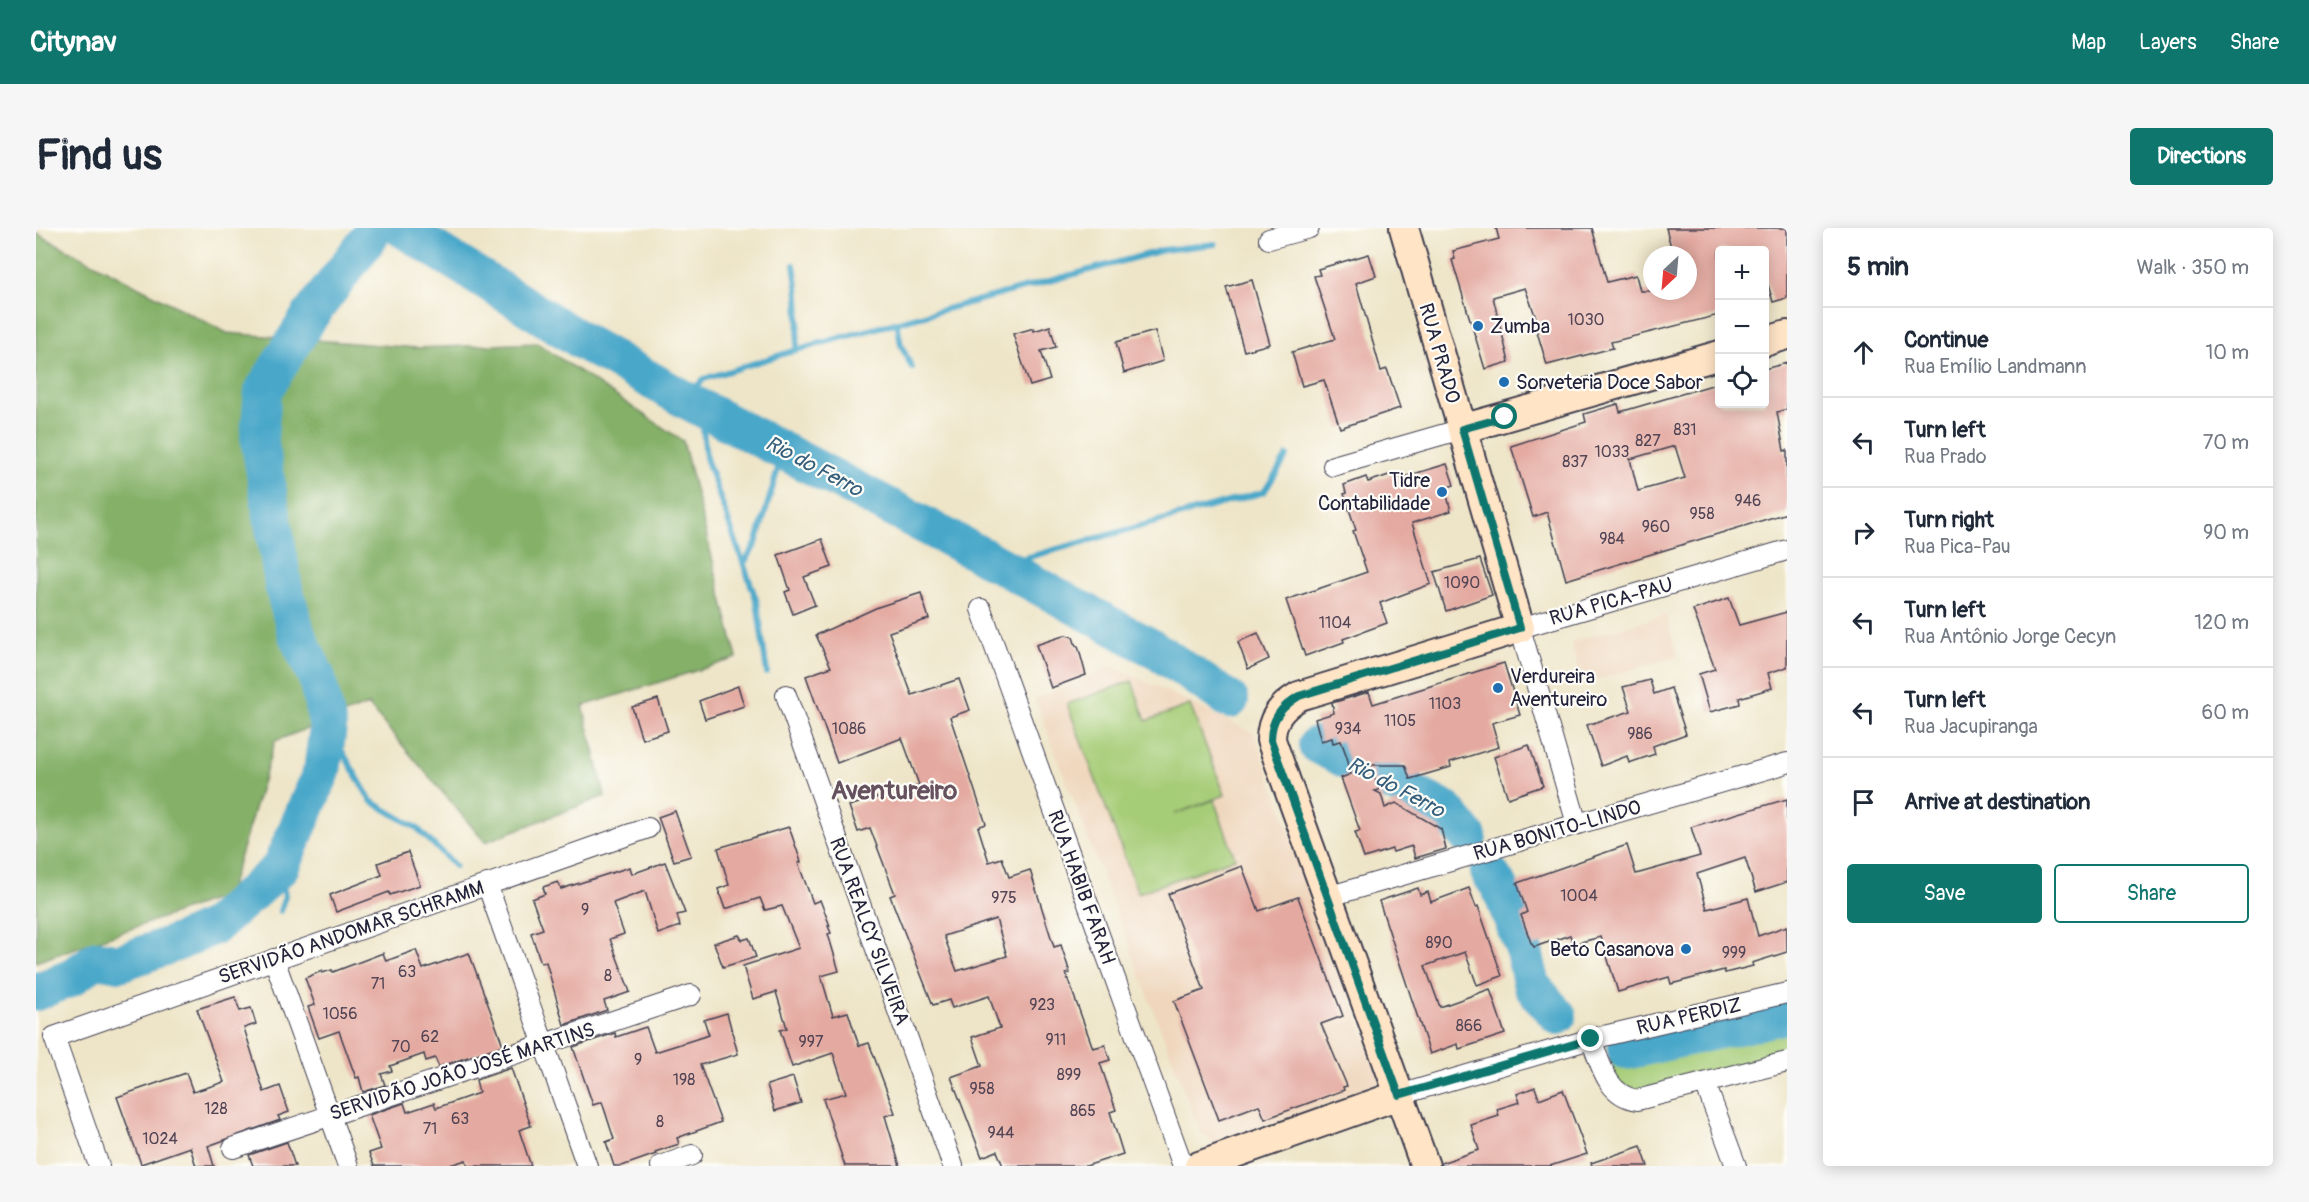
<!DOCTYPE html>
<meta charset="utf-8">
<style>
:root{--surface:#fff;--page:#f6f6f7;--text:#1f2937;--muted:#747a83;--line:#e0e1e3;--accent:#0f766e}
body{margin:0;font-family:Pangolin,sans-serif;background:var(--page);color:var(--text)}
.controls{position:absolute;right:18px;top:18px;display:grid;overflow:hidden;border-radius:6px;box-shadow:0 3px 15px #0003}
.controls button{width:54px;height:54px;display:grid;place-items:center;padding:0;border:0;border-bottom:2px solid var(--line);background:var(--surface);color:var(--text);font:30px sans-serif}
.compass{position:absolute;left:1607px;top:18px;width:54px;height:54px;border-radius:50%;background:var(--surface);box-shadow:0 3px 15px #0003;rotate:206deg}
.stop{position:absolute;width:18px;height:18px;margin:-14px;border:4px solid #0f766e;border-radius:50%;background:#fff}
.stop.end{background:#0f766e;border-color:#fff;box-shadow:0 2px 6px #0008}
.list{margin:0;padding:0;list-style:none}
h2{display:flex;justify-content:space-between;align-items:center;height:78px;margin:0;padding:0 24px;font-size:26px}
h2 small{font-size:20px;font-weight:400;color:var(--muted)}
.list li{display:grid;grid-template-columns:39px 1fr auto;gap:18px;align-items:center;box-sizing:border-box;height:90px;padding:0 24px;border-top:2px solid var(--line)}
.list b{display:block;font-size:22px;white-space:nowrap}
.list p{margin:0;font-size:20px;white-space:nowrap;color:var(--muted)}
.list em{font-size:20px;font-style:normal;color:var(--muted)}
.actions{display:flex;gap:12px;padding:18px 24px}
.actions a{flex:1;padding:14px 0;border:2px solid var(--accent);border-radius:6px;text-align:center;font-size:21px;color:var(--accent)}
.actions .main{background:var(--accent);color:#fff}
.icon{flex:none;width:33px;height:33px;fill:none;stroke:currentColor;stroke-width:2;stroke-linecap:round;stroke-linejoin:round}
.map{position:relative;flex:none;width:1751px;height:938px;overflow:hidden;border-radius:6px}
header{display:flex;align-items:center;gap:36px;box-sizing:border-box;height:84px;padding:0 30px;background:var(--accent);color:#fff}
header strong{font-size:28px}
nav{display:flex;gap:33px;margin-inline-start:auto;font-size:21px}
.intro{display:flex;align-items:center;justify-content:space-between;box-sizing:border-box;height:144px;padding:0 36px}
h1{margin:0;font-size:42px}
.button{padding:15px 27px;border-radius:6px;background:var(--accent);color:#fff;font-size:21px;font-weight:700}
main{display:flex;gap:36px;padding:0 36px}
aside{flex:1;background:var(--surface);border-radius:6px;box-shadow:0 3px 15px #0003}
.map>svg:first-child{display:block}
.built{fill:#efd6bc}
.green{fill:#a5cc76;stroke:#647758;stroke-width:1.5}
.forest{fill:#84b067;stroke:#536951;stroke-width:1.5}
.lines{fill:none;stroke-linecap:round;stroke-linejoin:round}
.stream{stroke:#4aa7c9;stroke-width:6}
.river{stroke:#4aa7c9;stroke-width:38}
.building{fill:#e4aaa1;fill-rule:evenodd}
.street-casing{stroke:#413f50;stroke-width:22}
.secondary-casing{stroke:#413f50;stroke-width:32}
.street{stroke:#fff;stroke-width:20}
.secondary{stroke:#ffe4c6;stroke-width:28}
.route{stroke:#0f766e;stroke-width:8}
.poi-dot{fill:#1f6fb2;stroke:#fdfcf7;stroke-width:2}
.labels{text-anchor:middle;stroke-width:4.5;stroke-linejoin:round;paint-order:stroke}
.number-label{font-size:16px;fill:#524454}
.poi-label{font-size:20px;fill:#22223b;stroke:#fdfcf7;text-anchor:start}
.street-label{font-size:20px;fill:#22223b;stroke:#fdfcf7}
.water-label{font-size:21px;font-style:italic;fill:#345e7b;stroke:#fdfcf7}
.district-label{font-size:26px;font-weight:bold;fill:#66525f;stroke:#fdfcf7}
</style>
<header>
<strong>Citynav</strong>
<nav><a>Map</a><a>Layers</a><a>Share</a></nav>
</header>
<div class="intro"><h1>Find us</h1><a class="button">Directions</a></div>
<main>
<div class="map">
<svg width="1751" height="938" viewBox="0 0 1751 938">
<rect width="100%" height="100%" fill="#fdfcf7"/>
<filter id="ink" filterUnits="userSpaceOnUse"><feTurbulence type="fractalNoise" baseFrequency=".0167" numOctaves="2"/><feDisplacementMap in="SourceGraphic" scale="12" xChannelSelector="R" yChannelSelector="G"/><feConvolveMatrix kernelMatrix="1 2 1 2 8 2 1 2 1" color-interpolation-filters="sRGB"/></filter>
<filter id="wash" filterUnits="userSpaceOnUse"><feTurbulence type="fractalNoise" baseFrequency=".008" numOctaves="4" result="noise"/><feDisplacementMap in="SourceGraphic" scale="24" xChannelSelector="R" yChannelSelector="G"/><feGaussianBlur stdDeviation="1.35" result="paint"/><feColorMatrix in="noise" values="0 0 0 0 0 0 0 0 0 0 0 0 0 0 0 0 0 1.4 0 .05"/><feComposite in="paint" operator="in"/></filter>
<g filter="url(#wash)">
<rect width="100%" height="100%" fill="#eee5c8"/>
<g class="built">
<polygon points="1630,387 1642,428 1547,456 1535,414"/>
<polygon points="1077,438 1218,505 1344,849 1343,857 1336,863 1188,913 1178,915 1164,904 999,471"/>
</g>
<g class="green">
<polygon points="1096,453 1110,493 1154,477 1189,567 1139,586 1178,572 1199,630 1102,665 1031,476"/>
<polygon points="1751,779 1751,828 1600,864 1583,856 1573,831 1578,822"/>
</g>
<polygon class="forest" points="0,5 191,105 381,120 501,115 647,213 701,430 547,478 569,568 449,614 332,477 239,513 192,667 0,734"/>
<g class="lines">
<g class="stream">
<polyline points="366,0 368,0"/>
<path d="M758 37C763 66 765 93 760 122"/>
<polyline points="861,94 865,117 876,140"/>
<polyline points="648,171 668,151 760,122 1127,22 1179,16"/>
<polyline points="665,180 670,230 721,374 731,445"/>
<polyline points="708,335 720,316 742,241 750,224"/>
<polyline points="964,337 1228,264 1251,228"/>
<polyline points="292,499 335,573 381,600 419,638"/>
<polyline points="244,640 249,668 244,683"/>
</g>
<g class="river">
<polyline points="365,0 549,115 648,171 964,337 1118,421 1194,472"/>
<polyline points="1281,517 1410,582 1432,609"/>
<polyline points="1453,644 1464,660 1487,719 1496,758 1522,788"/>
<polyline points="0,764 35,750 61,731 83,735 145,713 180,697 244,640 286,543 292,499 281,450 261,407 248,361 223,209 227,163 273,89 334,8 337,0"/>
<polyline points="1590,823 1751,787"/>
</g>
</g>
<g id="blocks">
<g class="building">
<polygon points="1460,0 1556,0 1571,54 1600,47 1604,63 1652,63 1652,27 1637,27 1630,0 1751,0 1751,70 1737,74 1728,43 1728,22 1683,22 1683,87 1575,114 1577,120 1511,137 1499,97 1502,95 1489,60 1457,69 1473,134 1449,141 1416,32 1419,31 1417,23 1463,11"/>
<polygon points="1333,26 1340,48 1320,55 1345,143 1351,141 1364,180 1304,200 1288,152 1266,158 1256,124 1299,111 1278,48 1284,47 1282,41"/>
<polygon points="1216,52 1234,116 1208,123 1190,59"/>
<polygon points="1014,98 1020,119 1005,123 1014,152 994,158 977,106 998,100 998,103"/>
<polygon points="1119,103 1127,133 1088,145 1080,114"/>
<path d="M1751 135V181L1741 184 1748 223 1751 222V285L1530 352 1511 284 1497 289 1475 218 1550 194 1548 186 1582 176 1584 184 1683 155V176H1728V141ZM1639 218 1649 250 1602 263 1594 231Z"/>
<polygon points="1411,236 1418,257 1409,260 1415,283 1376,295 1395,356 1344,375 1351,395 1307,411 1308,414 1269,428 1250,372 1331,344 1317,303 1320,302 1308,266 1310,265 1308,257 1330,249 1332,254 1359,245 1361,251"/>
<polygon points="786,311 796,339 768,349 779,377 757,386 749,364 754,362 742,327"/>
<polygon points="1444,331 1456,367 1410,383 1398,344"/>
<path d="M885 365 893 391 853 404 876 467 923 451 934 482 914 489 950 596 942 599 953 634 966 630 973 649 994 642 1018 719 1025 717 1034 745 1030 746 1057 820 1069 817 1074 832 1064 835 1080 882 1074 884 1087 926 1050 938H967L961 923 946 929 915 849 946 838 936 809 964 800 953 768 916 780 913 772 897 777 854 668 859 666 834 600 822 604 813 578 883 557 866 510 801 535 770 448 795 439 780 407 842 379ZM960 691 971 728 921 743 908 708Z"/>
<polygon points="1693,370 1703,397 1751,384 1751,439 1732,445 1736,460 1703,470 1704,476 1674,484 1663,446 1679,441 1657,382"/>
<polygon points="1222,405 1233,431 1212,441 1202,414"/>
<polygon points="1030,407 1037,409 1040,418 1042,418 1050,447 1015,460 1000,417"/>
<polygon points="1468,435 1484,487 1456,495 1463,519 1414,534 1415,539 1374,551 1369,537 1334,537 1343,562 1339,563 1345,566 1349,580 1360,575 1405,601 1410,621 1379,630 1376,618 1357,624 1356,621 1328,630 1319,604 1324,603 1305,550 1315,546 1311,529 1305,513 1297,515 1296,510 1285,513 1279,491 1298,485 1296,475 1333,464 1337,476"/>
<polygon points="1614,452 1618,466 1635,460 1650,506 1617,518 1619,526 1593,535 1591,528 1565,538 1551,497 1595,483 1587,459"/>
<polygon points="702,458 708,478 669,491 663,473"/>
<polygon points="622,471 632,503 606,511 596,479"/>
<polygon points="1493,517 1507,558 1472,570 1458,529"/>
<polygon points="1751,571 1751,654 1720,664 1709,630 1661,646 1671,681 1712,670 1722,708 1751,698 1751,724 1716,735 1717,738 1689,745 1688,742 1635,756 1633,749 1582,764 1565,709 1537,716 1534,707 1498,719 1495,715 1485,687 1491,684 1481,655 1591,617 1600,646 1664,628 1655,599"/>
<polygon points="639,583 655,628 638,633 622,589"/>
<polygon points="753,599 765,634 762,635 777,675 784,672 794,698 792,698 795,705 792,706 803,743 785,748 797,788 812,784 823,818 833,815 859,885 849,888 864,938 809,938 787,871 810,865 797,825 756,839 744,802 751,800 740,764 717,771 707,738 763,720 746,678 729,682 724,670 689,681 682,661 693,657 682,620"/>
<polygon points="372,624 384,657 354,667 353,664 300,684 294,667 346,647 342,635"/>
<polygon points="629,634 649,685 641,687 644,698 622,706 609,663 577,675 588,706 574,711 594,764 568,773 571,782 528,797 510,734 505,735 495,705 507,701 496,671 509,666 507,659 522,654 525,661 594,639 596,646"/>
<polygon points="1206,638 1223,683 1262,669 1307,788 1285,796 1311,858 1307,859 1308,862 1229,891 1223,877 1183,892 1138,773 1168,762 1132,666"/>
<polygon points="1382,660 1384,667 1392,664 1395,674 1433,660 1440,679 1442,678 1466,748 1441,757 1429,724 1389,738 1404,779 1454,761 1469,806 1423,821 1422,816 1394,826 1343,673"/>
<polygon points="703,707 706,712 713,710 720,729 687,739 678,715"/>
<polygon points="380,722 387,741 433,725 467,817 403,839 399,830 390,833 388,826 354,838 356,843 345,846 349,857 327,864 323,849 320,850 303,803 283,810 272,779 279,777 269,750 286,743 286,745 296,742 297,744 347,725 350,733"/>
<polygon points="199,769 204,783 215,780 220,796 208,800 228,864 244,858 253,884 242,888 244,892 172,918 178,938 160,938 154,919 105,936 81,869 150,845 157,864 188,854 161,781"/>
<polygon points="691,785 702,826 664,837 685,894 641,910 643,916 619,924 620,926 586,938 578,938 570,914 578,911 566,874 557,877 537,819 579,805 580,809 610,799 619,824 673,807 668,792"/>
<polygon points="475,840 495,898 483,902 495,938 432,938 430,932 411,938 338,938 333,925 345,921 333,887 368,875 371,884 398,875 400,880 443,865 440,852"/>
<polygon points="757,849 765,875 739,883 731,857"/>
<polygon points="1499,859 1503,871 1527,862 1551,926 1514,938 1406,938 1405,935 1443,922 1435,897 1463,888 1461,881 1484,874 1481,866"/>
<polygon points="251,914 259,938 217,938 213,927"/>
<polygon points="1605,918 1612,938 1556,938 1555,935"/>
</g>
</g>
</g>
<g filter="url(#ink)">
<use href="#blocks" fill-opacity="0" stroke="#413f50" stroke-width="1.5"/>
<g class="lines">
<defs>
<g id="street">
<polyline points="1233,11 1273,0"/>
<polyline points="1297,238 1426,201"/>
<polyline points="945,381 1147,938"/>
<polyline points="750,467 917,938"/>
<polyline points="1541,596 1484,400 1751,322"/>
<polyline points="451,656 551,938"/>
<polyline points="1291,669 1751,535"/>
<polyline points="238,731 312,938"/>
<path d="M1555 811C1565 836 1570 867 1601 872L1751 834"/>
<polyline points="1669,855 1700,938"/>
<polyline points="1363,867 1555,811 1751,765"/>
<polyline points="197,920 655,767"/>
<polyline points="63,938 18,809 612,600"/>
<polyline points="625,938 656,927"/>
</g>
<g id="secondary">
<path d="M1368 0 1484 400 1263 468C1245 479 1235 491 1235 512L1389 938"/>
<polyline points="1728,114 1751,107"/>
<polyline points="1426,201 1684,127"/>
<polyline points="1163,938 1363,867"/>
</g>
</defs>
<use href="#street" class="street-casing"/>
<use href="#secondary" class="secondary-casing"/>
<use href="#street" class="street"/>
<use href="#secondary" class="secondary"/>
</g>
</g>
<g class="lines" filter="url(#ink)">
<path class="route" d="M1469 189 1426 201 1484 400 1263 468C1245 479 1235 491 1235 512L1363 867 1555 811"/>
</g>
<g class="poi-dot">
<circle cx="1442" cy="98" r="6"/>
<circle cx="1468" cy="154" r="6"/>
<circle cx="1406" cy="264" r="6"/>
<circle cx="1462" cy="460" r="6"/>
<circle cx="1650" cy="721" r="6"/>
</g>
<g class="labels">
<g class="number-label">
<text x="1550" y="97">1030</text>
<text x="1649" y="207">831</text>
<text x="1612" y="218">827</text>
<text x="1576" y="229">1033</text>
<text x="1539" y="239">837</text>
<text x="1712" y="278">946</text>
<text x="1666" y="291">958</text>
<text x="1620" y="304">960</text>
<text x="1576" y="316">984</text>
<text x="1426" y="360">1090</text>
<text x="1299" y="400">1104</text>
<text x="1409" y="481">1103</text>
<text x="1364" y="498">1105</text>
<text x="813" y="506">1086</text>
<text x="1312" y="506">934</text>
<text x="1604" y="511">986</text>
<text x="1543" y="673">1004</text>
<text x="968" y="675">975</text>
<text x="549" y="687">9</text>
<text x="1403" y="720">890</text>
<text x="1698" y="730">999</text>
<text x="371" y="749">63</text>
<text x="572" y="753">8</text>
<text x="342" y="761">71</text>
<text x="1006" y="782">923</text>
<text x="304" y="791">1056</text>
<text x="1433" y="803">866</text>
<text x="394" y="814">62</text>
<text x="1020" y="817">911</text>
<text x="775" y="819">997</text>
<text x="365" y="824">70</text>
<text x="602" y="837">9</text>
<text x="1033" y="852">899</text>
<text x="648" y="857">198</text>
<text x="946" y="866">958</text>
<text x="180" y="886">128</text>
<text x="1047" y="888">865</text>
<text x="424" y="896">63</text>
<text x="624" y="899">8</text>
<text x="394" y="906">71</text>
<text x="965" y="910">944</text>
<text x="124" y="916">1024</text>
</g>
<g class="poi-label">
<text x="1454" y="105">Zumba</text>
<text x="1480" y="161">Sorveteria Doce Sabor</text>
<text x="1394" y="259" text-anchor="end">Tidre<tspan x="1394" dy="23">Contabilidade</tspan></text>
<text x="1474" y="455">Verdureira<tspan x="1474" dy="23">Aventureiro</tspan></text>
<text x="1638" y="728" text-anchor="end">Beto Casanova</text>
</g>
<g class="street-label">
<text transform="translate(1404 125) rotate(74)" y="7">RUA PRADO</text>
<text transform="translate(1575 373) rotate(-16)" y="7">RUA PICA-PAU</text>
<text transform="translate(1521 602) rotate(-16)" y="7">RUA BONITO-LINDO</text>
<text transform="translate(1046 659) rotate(70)" y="7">RUA HABIB FARAH</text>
<text transform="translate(834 703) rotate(70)" y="7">RUA REALCY SILVEIRA</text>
<text transform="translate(315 704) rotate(-19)" y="7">SERVIDÃO ANDOMAR SCHRAMM</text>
<text transform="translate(1653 788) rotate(-13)" y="7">RUA PERDIZ</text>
<text transform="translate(426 843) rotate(-18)" y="7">SERVIDÃO JOÃO JOSÉ MARTINS</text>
</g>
<g class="water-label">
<text transform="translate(778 238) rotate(28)" y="7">Rio do Ferro</text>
<text transform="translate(1360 559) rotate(28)" y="7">Rio do Ferro</text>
</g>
<g class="district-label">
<text x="858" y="571">Aventureiro</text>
</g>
</g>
</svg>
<div class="controls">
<button>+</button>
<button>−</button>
<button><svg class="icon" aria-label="locate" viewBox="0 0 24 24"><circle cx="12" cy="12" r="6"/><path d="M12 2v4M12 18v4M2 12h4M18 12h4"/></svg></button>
</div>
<svg class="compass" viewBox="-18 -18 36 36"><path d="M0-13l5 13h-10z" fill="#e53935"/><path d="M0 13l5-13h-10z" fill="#747a83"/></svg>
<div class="stop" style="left:1469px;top:189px"></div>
<div class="stop end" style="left:1555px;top:811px"></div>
</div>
<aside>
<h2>5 min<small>Walk · 350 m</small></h2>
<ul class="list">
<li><svg class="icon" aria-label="ahead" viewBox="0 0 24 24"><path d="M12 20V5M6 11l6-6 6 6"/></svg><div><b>Continue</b><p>Rua Emílio Landmann</p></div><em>10 m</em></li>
<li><svg class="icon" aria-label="left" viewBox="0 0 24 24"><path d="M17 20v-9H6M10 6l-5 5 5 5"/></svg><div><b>Turn left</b><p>Rua Prado</p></div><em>70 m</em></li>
<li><svg class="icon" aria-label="right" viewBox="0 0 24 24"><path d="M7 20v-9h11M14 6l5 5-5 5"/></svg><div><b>Turn right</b><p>Rua Pica-Pau</p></div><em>90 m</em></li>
<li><svg class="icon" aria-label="left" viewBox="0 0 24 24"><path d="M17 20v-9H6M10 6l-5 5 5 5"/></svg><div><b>Turn left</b><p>Rua Antônio Jorge Cecyn</p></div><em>120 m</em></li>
<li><svg class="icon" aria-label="left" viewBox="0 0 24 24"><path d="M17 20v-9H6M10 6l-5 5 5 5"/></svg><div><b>Turn left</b><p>Rua Jacupiranga</p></div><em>60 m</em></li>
<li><svg class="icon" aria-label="arrive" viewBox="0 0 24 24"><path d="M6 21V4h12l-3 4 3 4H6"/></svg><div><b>Arrive at destination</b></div></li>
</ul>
<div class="actions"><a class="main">Save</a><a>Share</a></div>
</aside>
</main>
